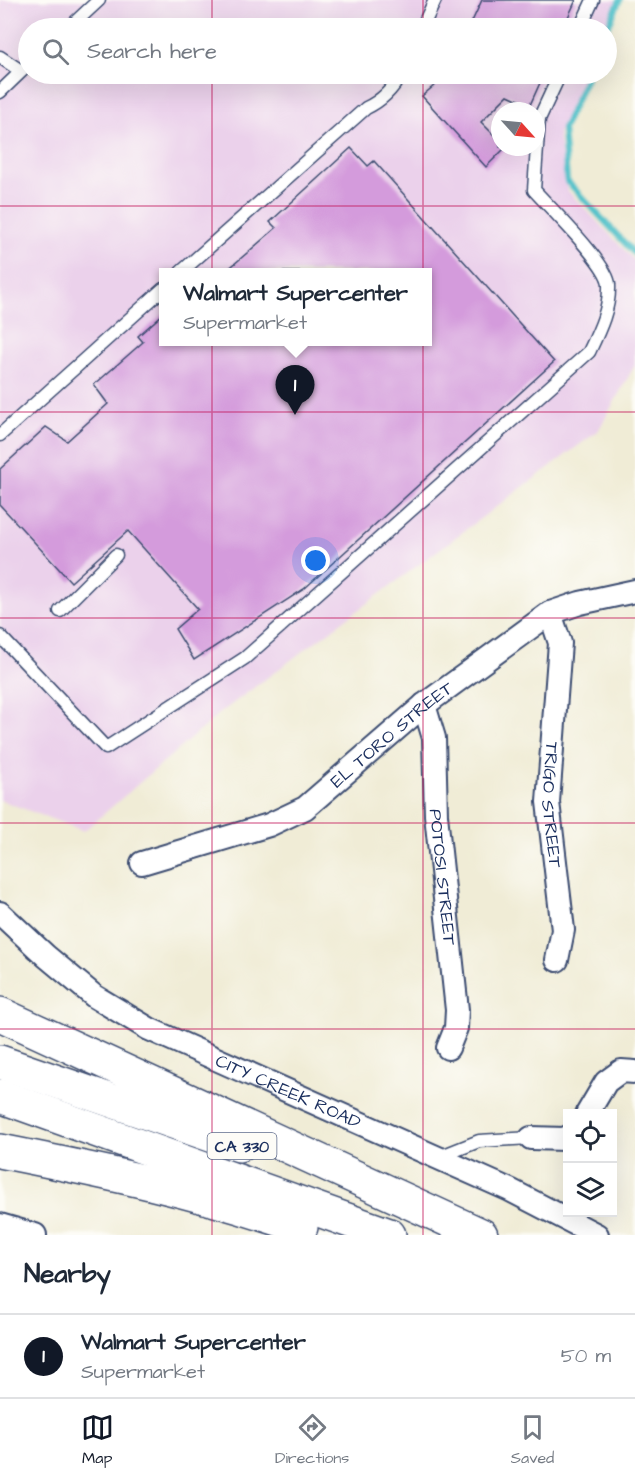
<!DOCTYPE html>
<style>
:root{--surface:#fff;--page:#f2f2f3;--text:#1f2937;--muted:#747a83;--line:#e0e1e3;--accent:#111827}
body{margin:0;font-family:"Architects Daughter",sans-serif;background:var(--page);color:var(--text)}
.controls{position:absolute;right:18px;bottom:18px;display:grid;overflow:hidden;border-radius:0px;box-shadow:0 6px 24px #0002}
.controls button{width:54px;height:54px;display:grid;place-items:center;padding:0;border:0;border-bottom:2px solid var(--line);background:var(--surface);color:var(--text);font:30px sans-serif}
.compass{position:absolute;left:491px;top:102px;width:54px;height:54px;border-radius:50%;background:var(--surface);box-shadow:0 6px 24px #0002;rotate:117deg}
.you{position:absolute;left:316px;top:561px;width:21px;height:21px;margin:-15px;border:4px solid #fff;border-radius:50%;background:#1a73e8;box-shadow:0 0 0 9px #1a73e833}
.badge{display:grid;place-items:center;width:39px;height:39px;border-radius:50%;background:var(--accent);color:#fff;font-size:20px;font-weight:700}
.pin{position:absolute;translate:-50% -50px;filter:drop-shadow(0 2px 3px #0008)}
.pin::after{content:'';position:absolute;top:32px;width:21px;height:18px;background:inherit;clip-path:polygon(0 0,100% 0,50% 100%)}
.popup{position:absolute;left:159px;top:268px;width:273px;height:78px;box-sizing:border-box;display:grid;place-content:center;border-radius:0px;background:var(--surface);filter:drop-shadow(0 2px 4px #0005);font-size:20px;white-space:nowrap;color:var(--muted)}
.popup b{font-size:22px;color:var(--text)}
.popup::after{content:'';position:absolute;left:50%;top:100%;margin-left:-12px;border:12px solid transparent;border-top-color:var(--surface)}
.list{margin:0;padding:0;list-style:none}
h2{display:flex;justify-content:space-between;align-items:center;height:78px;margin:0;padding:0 24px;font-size:26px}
h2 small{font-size:20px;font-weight:400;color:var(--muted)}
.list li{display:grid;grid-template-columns:39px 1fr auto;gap:18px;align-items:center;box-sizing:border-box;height:84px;padding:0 24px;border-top:2px solid var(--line)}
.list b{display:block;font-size:22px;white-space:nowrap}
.list p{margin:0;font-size:20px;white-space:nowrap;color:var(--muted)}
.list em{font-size:20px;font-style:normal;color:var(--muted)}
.icon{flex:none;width:33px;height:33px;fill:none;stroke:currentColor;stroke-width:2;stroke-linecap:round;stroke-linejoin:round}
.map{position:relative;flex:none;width:635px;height:1235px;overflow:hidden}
.search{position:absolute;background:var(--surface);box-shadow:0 6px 24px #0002;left:18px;right:18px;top:18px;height:66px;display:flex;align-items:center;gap:15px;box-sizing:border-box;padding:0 21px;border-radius:33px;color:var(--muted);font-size:22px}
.sheet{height:162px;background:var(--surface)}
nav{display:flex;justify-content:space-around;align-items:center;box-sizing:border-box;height:84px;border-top:2px solid var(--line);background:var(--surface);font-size:16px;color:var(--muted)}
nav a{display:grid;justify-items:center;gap:3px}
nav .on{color:var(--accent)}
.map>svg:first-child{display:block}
.built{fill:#ebd1eb;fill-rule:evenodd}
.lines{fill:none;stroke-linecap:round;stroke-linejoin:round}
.stream{stroke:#56c3cb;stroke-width:6}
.building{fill:#d49bdc}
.lane-casing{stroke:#3b4b70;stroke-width:15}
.street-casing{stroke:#3b4b70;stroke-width:26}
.highway-casing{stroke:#3b4b70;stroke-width:36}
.lane{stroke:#fff;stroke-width:12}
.street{stroke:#fff;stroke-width:22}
.highway{stroke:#fff;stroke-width:33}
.grid{fill:none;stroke:#c2185b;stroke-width:1.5;stroke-opacity:0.55}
.labels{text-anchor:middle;stroke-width:6;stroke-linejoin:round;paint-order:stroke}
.shield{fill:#fdfcf7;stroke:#5f6c8c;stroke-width:1.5}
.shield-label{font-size:16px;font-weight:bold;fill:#1b2f5e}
.street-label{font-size:18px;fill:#1b2f5e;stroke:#fdfcf7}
</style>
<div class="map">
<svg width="635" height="1235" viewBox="0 0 635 1235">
<rect width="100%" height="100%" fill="#fdfcf7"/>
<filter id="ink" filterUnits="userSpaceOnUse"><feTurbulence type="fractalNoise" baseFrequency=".0167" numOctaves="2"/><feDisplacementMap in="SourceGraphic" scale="12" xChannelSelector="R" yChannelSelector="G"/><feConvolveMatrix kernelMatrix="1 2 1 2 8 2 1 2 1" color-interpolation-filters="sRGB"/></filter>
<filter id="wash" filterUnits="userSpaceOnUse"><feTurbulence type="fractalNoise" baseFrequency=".008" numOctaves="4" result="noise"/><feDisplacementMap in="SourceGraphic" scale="24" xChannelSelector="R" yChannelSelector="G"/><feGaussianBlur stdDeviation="1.35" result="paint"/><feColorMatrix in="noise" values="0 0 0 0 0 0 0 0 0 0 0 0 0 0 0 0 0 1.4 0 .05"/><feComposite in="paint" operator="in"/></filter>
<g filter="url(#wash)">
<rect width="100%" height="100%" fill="#f0ecd6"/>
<path class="built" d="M0 0H618L605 28H28V74H585L558 134 568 191 635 261V365L598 431 220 713 84 831 0 800ZM500 111H536V147H500ZM163 272H427V342H163Z"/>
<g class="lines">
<g class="stream">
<polyline points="606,31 620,0"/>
<polyline points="588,74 563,129 567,181 635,254"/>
</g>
</g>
<g id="blocks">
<g class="building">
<polygon points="482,0 576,0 563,28 469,28"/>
<polygon points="448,74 544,74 530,105 508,95 481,122 500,141 500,147 506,147 486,167 422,96"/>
<polygon points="351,148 368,166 374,161 554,362 304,589 194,660 175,629 198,609 128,531 71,582 0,505 0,469 46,427 67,441 108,404 94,385 143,342 138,336 163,314 163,342 427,342 427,272 225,272 276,228 270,222"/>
</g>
</g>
</g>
<g filter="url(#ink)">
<use href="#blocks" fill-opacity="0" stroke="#3b4b70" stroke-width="1.5"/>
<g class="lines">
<defs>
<g id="lane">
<polyline points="69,28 99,0"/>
<polyline points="422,28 435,0"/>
<polyline points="580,28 593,0"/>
<polyline points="0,57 21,71"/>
<polyline points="0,92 28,65"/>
<path d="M181 272 366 108C381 101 393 89 401 74"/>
<polyline points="0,435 163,289"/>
<polyline points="60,611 116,555"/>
<path d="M0 636 106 748 245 658 589 352C599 331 610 309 609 285 609 265 550 208 534 190L539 119 560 74"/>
<polyline points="439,1157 479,1141 531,1138"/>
</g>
<g id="street">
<path id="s1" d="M550 613 560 643 548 802 563 930 557 960"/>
<path id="s2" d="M424 705 434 738 436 815 457 1010 456 1028 448 1048"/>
<path id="s3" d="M142 863 269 825 305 808 424 705 550 613 580 603 635 591"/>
<path id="s4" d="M0 913 46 956 94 996 149 1029 510 1190 597 1235"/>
<polyline points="587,1114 606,1082 621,1071 635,1072"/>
<polyline points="531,1138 565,1139 568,1137"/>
<polyline points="0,1225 35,1235"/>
</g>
<g id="highway">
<polyline points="0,1014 481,1235"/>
<polyline points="0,1062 239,1145"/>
<polyline points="0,1096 389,1235"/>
<path d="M0 1151C101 1171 204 1192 301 1227"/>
</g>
</defs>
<use href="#lane" class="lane-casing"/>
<use href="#street" class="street-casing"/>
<use href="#highway" class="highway-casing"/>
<use href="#lane" class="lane"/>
<use href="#street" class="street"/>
<use href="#highway" class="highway"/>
</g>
</g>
<path class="grid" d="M212 0V28M423 0V28M212 74V1235M423 74V1235M0 206H635M0 412H635M0 618H635M0 823H635M0 1029H635"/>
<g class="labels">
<rect class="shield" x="207.5" y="1133" width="69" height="26" rx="4.5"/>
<g class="shield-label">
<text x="242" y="1152">CA 330</text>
</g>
<g class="street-label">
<text dy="6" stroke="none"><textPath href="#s3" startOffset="286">EL TORO STREET</textPath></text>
<text dy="6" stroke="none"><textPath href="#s1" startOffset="194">TRIGO STREET</textPath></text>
<text dy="6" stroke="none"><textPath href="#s2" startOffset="174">POTOSI STREET</textPath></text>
<text dy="6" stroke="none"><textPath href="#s4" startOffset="342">CITY CREEK ROAD</textPath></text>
</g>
</g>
</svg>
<div class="controls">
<button><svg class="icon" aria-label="locate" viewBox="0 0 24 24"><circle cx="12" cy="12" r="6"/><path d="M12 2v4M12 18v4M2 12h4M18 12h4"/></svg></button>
<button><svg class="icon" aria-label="layers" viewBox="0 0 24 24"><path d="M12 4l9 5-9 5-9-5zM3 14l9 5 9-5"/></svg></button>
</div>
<svg class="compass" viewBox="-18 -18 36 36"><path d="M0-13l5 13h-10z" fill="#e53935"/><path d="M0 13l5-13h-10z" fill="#747a83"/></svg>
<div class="you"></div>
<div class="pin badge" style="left:295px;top:415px">1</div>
<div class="popup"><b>Walmart Supercenter</b>Supermarket</div>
<div class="search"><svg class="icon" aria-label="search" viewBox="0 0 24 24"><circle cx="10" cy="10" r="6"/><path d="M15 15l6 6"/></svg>Search here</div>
</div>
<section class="sheet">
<h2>Nearby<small></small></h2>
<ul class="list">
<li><span class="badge">1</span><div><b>Walmart Supercenter</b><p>Supermarket</p></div><em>50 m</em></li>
</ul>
</section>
<nav>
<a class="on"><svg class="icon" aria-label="map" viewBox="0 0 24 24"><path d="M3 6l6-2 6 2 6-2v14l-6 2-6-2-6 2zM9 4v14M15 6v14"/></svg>Map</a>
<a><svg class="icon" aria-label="directions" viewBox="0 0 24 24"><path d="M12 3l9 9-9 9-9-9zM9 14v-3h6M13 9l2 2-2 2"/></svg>Directions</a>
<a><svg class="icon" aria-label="saved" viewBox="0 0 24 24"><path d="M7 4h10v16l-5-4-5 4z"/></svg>Saved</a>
</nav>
